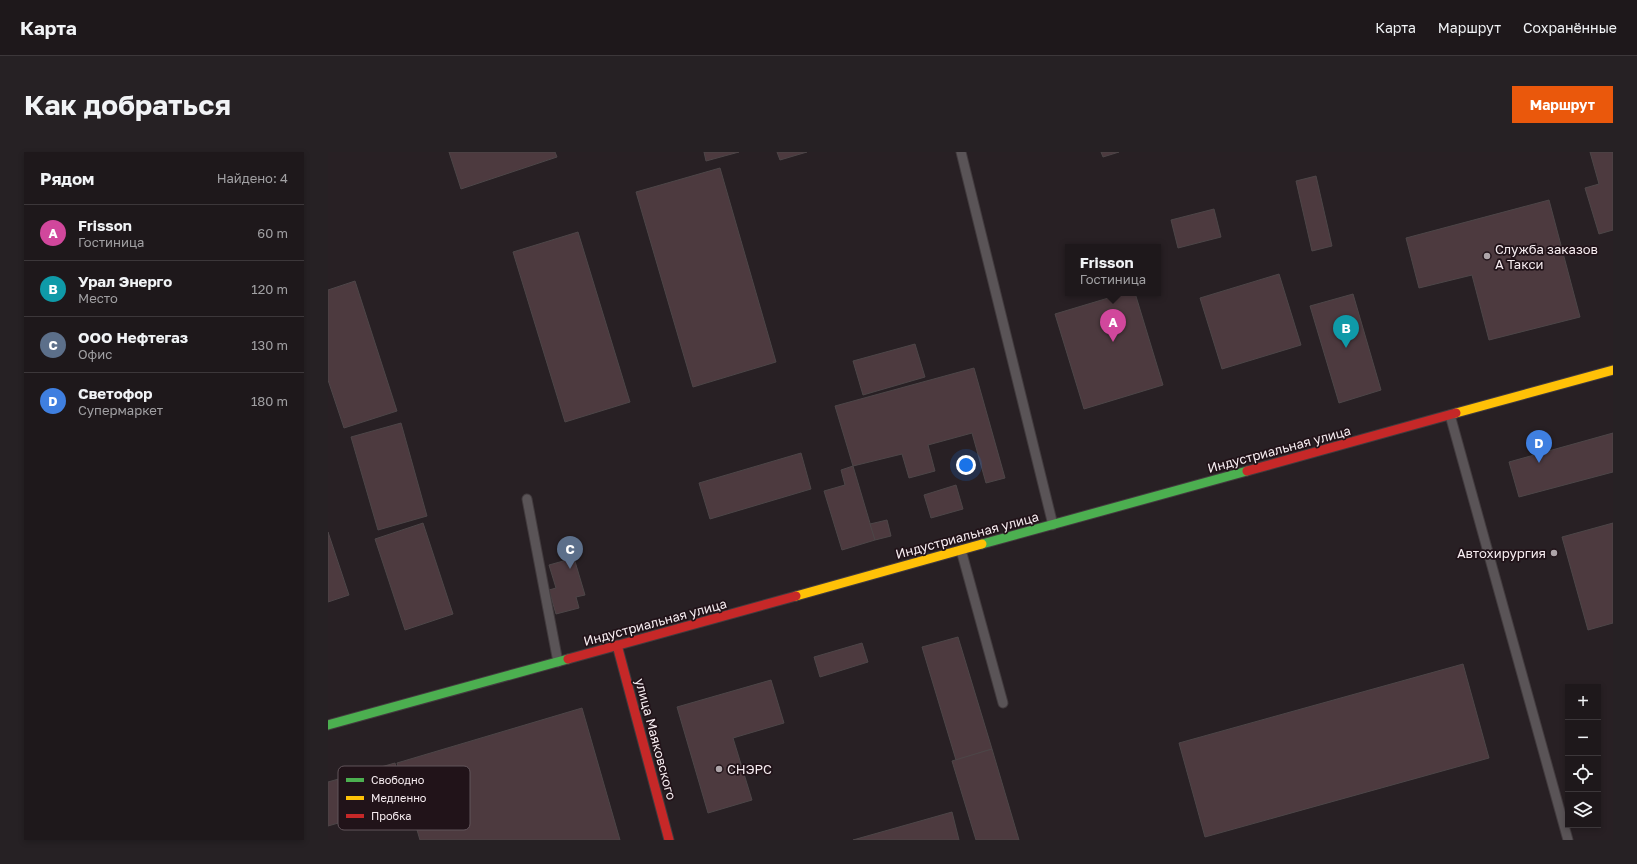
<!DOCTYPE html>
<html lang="ru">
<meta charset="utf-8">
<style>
:root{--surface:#1e181b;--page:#262124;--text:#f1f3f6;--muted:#a1a0a3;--line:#3c373a;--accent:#ea580c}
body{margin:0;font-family:"Golos Text",sans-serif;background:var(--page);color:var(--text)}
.controls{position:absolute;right:12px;bottom:12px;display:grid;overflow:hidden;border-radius:0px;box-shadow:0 2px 6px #0003}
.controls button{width:36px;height:36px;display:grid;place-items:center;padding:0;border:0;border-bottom:1px solid var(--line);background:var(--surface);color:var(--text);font:20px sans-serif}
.you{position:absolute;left:638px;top:313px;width:14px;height:14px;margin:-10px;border:3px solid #fff;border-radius:50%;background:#1a73e8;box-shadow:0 0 0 6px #1a73e833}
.badge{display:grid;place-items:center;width:26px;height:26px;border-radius:50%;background:var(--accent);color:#fff;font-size:13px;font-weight:700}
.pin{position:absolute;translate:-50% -33px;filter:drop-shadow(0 1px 2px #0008)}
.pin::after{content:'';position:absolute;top:21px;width:14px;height:12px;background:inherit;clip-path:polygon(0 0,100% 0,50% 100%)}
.popup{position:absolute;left:737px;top:92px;width:96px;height:52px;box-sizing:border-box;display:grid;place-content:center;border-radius:0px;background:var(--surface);filter:drop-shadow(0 1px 3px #0005);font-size:13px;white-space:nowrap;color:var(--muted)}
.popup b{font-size:15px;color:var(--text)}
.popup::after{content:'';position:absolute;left:50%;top:100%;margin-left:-8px;border:8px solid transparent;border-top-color:var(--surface)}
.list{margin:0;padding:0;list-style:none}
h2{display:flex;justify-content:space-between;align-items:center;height:52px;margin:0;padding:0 16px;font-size:17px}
h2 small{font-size:13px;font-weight:400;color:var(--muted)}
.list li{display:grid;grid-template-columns:26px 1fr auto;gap:12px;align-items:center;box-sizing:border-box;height:56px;padding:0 16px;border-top:1px solid var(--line)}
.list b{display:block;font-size:15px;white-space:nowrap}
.list p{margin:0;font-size:13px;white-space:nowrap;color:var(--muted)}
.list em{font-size:13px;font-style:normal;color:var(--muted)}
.icon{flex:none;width:22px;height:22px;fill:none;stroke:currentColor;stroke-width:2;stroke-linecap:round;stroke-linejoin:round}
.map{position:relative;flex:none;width:1285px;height:688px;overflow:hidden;border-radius:0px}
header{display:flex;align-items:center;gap:24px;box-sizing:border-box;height:56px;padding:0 20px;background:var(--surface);border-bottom:1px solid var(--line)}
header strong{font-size:19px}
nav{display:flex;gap:22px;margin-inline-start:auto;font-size:14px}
.intro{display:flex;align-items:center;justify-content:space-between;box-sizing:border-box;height:96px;padding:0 24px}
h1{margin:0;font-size:28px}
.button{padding:10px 18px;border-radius:0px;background:var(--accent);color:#fff;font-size:14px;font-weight:700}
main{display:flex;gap:24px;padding:0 24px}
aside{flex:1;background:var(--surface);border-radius:0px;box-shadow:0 2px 6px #0003}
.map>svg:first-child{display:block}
.building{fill:#4d3a3f;stroke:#4d4648}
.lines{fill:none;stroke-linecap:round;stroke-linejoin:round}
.lane-casing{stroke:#423b3e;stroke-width:11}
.fast-casing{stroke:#423b3e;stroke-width:11}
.slow-casing{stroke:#423b3e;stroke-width:11}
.jam-casing{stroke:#423b3e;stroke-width:11}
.lane{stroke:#5a5457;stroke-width:9}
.fast{stroke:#4caf50;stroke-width:9}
.slow{stroke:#ffc107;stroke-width:9}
.jam{stroke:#c62828;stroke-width:9}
.poi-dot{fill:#aea5a9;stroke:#211319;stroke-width:1.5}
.labels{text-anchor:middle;stroke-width:3.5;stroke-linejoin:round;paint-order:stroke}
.poi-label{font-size:13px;fill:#f6ecf0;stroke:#211319;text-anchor:start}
.street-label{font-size:13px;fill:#f6ecf0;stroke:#211319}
.key{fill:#211319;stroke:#61545a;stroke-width:1}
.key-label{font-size:11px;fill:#f6ecf0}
</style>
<header>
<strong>Карта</strong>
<nav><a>Карта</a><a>Маршрут</a><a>Сохранённые</a></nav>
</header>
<div class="intro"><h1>Как добраться</h1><a class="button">Маршрут</a></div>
<main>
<aside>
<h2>Рядом<small>Найдено: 4</small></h2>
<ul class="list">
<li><span class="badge" style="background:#d1479c">A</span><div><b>Frisson</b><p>Гостиница</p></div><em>60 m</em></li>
<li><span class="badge" style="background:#0f9aa8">B</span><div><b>Урал Энерго</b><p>Место</p></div><em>120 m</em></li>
<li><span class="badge" style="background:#5c6f8a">C</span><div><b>ООО Нефтегаз</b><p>Офис</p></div><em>130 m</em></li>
<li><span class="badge" style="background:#3f7fe0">D</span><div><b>Светофор</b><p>Супермаркет</p></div><em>180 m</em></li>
</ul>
</aside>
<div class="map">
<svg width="1285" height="688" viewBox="0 0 1285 688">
<rect width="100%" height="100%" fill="#282024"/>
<g class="building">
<polygon points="121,0 227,0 229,5 133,37"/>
<polygon points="376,0 411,0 378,9"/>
<polygon points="449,0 479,0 452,8"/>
<polygon points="773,0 791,0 775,5"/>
<polygon points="1262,0 1285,0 1285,78 1271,82 1257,36 1271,32"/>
<polygon points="392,16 448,210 365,235 308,40"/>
<polygon points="988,24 1004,94 984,99 968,29"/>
<polygon points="1221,48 1252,165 1161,188 1144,123 1091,136 1078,86"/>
<polygon points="886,57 893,85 850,96 843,68"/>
<polygon points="250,80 302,250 237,270 185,100"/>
<polygon points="951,122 973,193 894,217 872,146"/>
<polygon points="27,129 69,259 16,276 0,228 0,138"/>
<polygon points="797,141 807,141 835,233 756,257 727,162"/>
<polygon points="1025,142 1053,238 1011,251 982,154"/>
<polygon points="587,192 597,225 535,243 525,209"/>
<polygon points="646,216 677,326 658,331 644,281 600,293 607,319 581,326 574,302 525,314 507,254"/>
<polygon points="73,271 99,364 50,378 23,285"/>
<polygon points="1285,281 1285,320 1191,345 1181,310"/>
<polygon points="473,301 483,337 382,367 371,331"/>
<polygon points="525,314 547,388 514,398 496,339 517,333 513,318"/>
<polygon points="628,333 635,357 603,366 596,343"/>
<polygon points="559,368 563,384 547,388 542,372"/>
<polygon points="95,371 125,462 77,478 47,387"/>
<polygon points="1285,371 1285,471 1260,478 1234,385"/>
<polygon points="0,380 21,443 0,450"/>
<polygon points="246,406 257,443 248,445 251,456 228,462 221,438 228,436 221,413"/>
<polygon points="630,485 664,597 628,608 594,495"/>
<polygon points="534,491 540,510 492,525 486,505"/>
<polygon points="1135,512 1161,606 877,685 851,591"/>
<polygon points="443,528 456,571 405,586 424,648 380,661 349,555"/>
<polygon points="254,556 292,688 92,688 69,611"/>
<polygon points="664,597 691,688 648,688 624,609"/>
<polygon points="67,611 79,651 0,674 0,630"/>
<polygon points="624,660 631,688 525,688"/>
</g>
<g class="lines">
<defs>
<g id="lane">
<polyline points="633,0 725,373"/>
<polyline points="1122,263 1240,688"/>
<polyline points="199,347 230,510"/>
<polyline points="633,398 675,551"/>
</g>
<g id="fast">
<polyline points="654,392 919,319"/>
<polyline points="0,573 240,507"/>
</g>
<g id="slow">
<polyline points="1128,261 1285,218"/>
<polyline points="468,444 654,392"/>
</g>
<g id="jam">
<polyline points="919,319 1128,261"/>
<polyline points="289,493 341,688"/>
<polyline points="240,507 468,444"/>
</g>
</defs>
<use href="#lane" class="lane-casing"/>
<use href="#fast" class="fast-casing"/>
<use href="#slow" class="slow-casing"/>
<use href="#jam" class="jam-casing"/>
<use href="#lane" class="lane"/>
<use href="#fast" class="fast"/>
<use href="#slow" class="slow"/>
<use href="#jam" class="jam"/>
</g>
<g class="poi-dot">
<circle cx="1159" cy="104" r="4"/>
<circle cx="1226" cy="401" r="4"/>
<circle cx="391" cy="617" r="4"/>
</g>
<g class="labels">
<g class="poi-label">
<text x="1167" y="102">Служба заказов<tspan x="1167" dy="15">А Такси</tspan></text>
<text x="1218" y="406" text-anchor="end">Автохирургия</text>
<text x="399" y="622">СНЭРС</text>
</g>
<g class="street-label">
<text transform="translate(951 297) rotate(-15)" y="5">Индустриальная улица</text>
<text transform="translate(639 383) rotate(-15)" y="5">Индустриальная улица</text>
<text transform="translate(327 470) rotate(-15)" y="5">Индустриальная улица</text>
<text transform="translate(328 587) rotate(75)" y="5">улица Маяковского</text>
</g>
</g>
<rect x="10" y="614" width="132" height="64" rx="6" class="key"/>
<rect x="18" y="626" width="18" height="4" fill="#4caf50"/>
<rect x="18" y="644" width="18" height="4" fill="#ffc107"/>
<rect x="18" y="662" width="18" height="4" fill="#c62828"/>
<g class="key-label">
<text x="43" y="632">Свободно</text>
<text x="43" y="650">Медленно</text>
<text x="43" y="668">Пробка</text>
</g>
</svg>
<div class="controls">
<button>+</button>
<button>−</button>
<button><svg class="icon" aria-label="locate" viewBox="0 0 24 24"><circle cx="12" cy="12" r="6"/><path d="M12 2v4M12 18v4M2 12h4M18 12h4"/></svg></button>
<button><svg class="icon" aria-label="layers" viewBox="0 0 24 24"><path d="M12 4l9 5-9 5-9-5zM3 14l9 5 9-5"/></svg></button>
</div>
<div class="you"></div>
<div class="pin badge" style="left:785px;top:190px;background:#d1479c">A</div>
<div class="popup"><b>Frisson</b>Гостиница</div>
<div class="pin badge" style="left:1018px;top:196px;background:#0f9aa8">B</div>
<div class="pin badge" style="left:242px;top:417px;background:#5c6f8a">C</div>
<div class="pin badge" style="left:1211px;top:311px;background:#3f7fe0">D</div>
</div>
</main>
